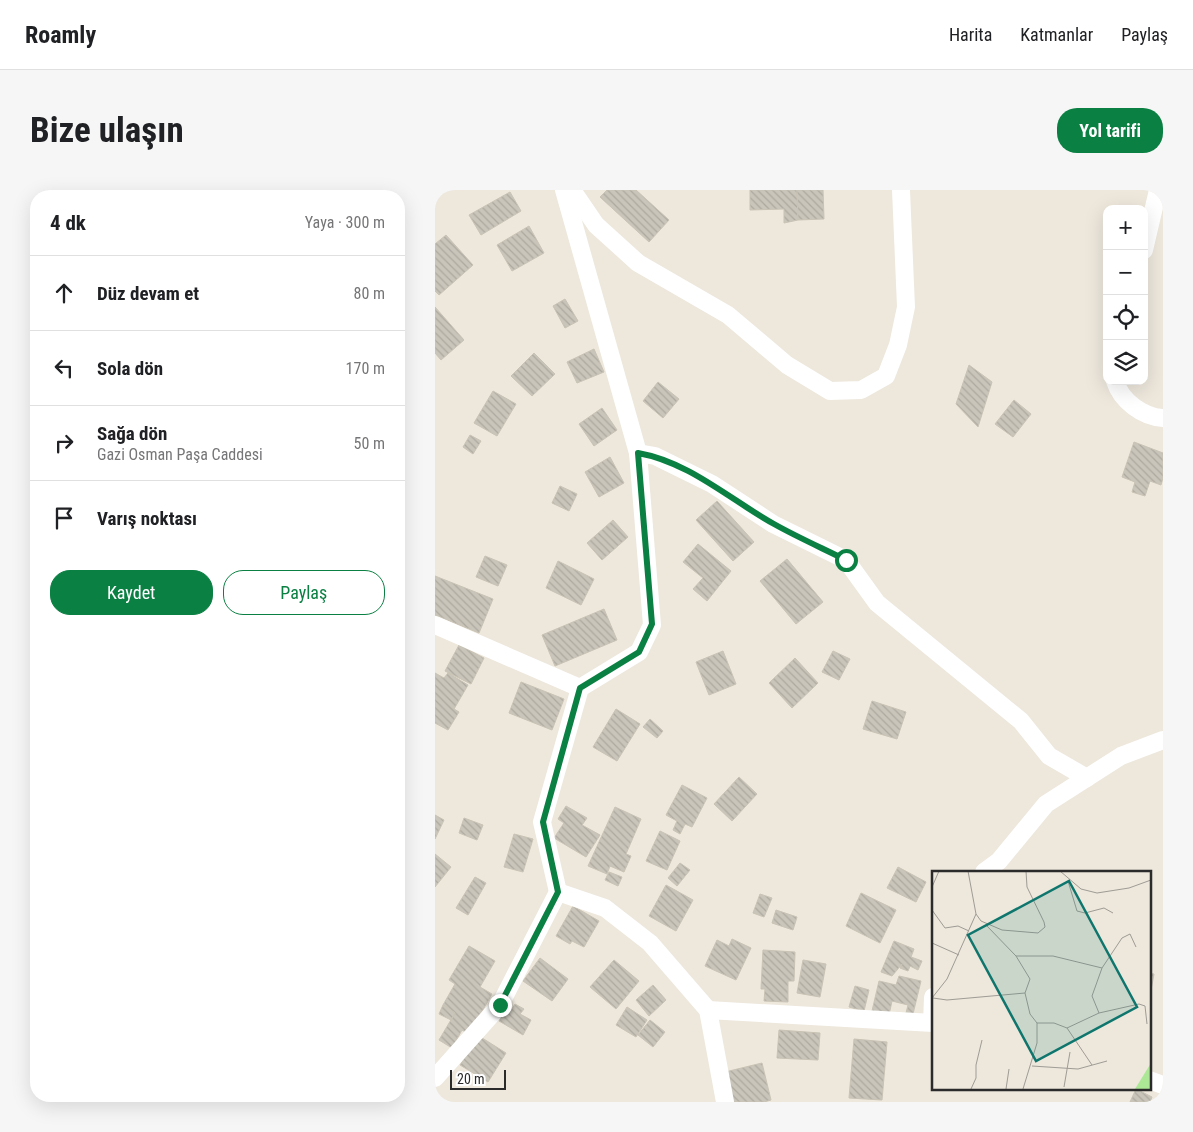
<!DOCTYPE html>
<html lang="tr">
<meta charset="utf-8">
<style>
:root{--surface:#fff;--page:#f6f6f6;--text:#202124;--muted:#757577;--line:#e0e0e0;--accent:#0b8043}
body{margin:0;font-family:"Roboto Condensed",sans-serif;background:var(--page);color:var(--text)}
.controls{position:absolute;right:15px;top:15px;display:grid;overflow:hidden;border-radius:10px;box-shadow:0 5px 20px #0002}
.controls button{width:45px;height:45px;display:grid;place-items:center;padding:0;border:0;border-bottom:1px solid var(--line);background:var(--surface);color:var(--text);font:25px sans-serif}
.scale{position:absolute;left:15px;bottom:12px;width:56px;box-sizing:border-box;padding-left:5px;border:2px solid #2b2b2b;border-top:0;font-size:14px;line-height:18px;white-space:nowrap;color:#2b2b2b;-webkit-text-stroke:4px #fff;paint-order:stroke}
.stop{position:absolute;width:15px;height:15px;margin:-11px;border:4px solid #0b8043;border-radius:50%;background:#fff}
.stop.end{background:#0b8043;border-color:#fff;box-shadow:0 1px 5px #0008}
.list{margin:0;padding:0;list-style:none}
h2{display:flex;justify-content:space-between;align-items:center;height:65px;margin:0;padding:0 20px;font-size:21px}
h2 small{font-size:16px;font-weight:400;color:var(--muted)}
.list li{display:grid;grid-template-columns:32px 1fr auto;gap:15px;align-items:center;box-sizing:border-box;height:75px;padding:0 20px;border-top:1px solid var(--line)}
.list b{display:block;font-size:19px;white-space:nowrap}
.list p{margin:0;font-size:16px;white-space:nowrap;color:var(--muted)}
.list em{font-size:16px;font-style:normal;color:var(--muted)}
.actions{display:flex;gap:10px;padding:15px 20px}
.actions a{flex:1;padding:11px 0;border:1px solid var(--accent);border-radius:20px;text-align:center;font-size:18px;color:var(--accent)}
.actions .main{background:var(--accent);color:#fff}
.icon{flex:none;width:28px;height:28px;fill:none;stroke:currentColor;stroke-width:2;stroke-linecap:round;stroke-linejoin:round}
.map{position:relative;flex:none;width:728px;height:912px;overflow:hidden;border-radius:20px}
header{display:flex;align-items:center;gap:30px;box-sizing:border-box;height:70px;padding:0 25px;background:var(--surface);border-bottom:1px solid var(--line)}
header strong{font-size:24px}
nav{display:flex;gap:28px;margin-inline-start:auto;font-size:18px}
.intro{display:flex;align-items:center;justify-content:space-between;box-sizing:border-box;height:120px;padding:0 30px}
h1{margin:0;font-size:35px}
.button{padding:12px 22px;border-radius:20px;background:var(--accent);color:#fff;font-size:18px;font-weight:700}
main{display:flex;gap:30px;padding:0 30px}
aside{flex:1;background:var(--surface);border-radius:20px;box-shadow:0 5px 20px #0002}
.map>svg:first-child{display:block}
.building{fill:url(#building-back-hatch);stroke:#c9c3b5}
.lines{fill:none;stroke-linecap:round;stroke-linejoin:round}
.minor{stroke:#fff;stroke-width:18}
.route{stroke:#0b8043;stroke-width:6}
.inset-road{fill:none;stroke:#9f9c95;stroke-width:1}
.view{fill:#0f766e;fill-opacity:0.15;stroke:#0f766e;stroke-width:2.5}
.inset-edge{fill:none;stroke:#2b2b2b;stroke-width:2.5}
</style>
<header>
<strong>Roamly</strong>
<nav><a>Harita</a><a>Katmanlar</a><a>Paylaş</a></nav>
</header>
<div class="intro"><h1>Bize ulaşın</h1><a class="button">Yol tarifi</a></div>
<main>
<aside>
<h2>4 dk<small>Yaya · 300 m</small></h2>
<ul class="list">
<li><svg class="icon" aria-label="ahead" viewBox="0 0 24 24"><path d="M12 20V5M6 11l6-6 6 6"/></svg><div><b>Düz devam et</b></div><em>80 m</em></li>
<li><svg class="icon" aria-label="left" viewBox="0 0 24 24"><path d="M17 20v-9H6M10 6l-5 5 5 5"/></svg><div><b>Sola dön</b></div><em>170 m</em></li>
<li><svg class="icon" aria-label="right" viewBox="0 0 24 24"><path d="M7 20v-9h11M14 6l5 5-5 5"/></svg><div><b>Sağa dön</b><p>Gazi Osman Paşa Caddesi</p></div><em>50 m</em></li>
<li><svg class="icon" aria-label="arrive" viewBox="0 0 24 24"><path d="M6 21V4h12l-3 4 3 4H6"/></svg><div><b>Varış noktası</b></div></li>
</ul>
<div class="actions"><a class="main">Kaydet</a><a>Paylaş</a></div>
</aside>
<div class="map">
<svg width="728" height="912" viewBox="0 0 728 912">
<defs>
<pattern id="building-back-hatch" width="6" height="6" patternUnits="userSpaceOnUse" patternTransform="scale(1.25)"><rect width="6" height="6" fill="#c9c5ba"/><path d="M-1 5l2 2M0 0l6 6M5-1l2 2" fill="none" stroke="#ada9a0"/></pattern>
</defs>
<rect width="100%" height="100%" fill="#ede7dc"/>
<g class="building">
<polygon points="172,0 201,0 234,30 214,52 165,7"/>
<polygon points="315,0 362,0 363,30 349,33 349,19 315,20"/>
<polygon points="362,0 388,0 389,29 363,30"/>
<polygon points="75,2 86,21 46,45 34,25"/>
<polygon points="94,36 109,63 77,81 62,55"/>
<polygon points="11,45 38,75 4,105 0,101 0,54"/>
<polygon points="130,109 143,131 130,138 118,116"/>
<polygon points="0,117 29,150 6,170 0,163"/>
<polygon points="159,159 169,182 142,193 132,172"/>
<polygon points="99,163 120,184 97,206 76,186"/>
<polygon points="534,175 557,192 543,237 521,214"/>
<polygon points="223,192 244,209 228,228 208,211"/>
<polygon points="58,201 81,214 62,246 39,233"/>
<polygon points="579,210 596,224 578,247 560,234"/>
<polygon points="167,218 182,240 159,256 144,234"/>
<polygon points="35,245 46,251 38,264 28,257"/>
<polygon points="699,252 728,263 728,288 726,295 715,291 710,306 697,302 700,292 687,287"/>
<polygon points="175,267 189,293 164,307 150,282"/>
<polygon points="125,296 142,304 134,321 117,313"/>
<polygon points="282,311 319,352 298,371 261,330"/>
<polygon points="178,330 193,347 167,370 152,353"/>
<polygon points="263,354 296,381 272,411 258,399 268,388 248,372"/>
<polygon points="50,366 72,375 63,396 41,387"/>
<polygon points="352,369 388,412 361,434 325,391"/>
<polygon points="123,371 159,389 146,415 111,398"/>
<polygon points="0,386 58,409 44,443 0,425"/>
<polygon points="169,419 182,450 120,476 107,445"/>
<polygon points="24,455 49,468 36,494 10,481"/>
<polygon points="288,461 301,494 274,505 261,472"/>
<polygon points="398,461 415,469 404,490 387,482"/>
<polygon points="360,468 383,493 357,518 334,493"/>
<polygon points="0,483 9,488 13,483 33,495 19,519 24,522 13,540 0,533"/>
<polygon points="86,492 129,509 117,540 74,523"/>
<polygon points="437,511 471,522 462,549 428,539"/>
<polygon points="181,519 205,534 182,571 158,557"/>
<polygon points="215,529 228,541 222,548 208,537"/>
<polygon points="304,587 322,604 297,631 279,614"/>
<polygon points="247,595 272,608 257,637 250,634 245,644 238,640 242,631 231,625"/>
<polygon points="131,616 152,628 147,635 165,645 151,667 119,648 129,633 123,629"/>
<polygon points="180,617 206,629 191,664 196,666 189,682 175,676 172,684 153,676"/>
<polygon points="0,625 9,630 0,649"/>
<polygon points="29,628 48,635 42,650 24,643"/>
<polygon points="225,641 245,651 232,680 211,671"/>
<polygon points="79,644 98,649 88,682 69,677"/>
<polygon points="0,664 16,677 0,697"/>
<polygon points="245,673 255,680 242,696 233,688"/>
<polygon points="463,677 491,692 481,712 452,698"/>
<polygon points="174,682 187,687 183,696 170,690"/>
<polygon points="40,687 51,693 33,725 21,718"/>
<polygon points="231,695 258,710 241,741 214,726"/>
<polygon points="426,703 461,720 445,753 411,736"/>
<polygon points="325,704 337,708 329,727 318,723"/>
<polygon points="138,716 164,731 149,757 137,751 135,754 121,746"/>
<polygon points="341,720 362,727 358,740 337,733"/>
<polygon points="297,749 316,758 301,790 270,776 282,750 294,756"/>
<polygon points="459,751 479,759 476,767 487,771 483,780 475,776 473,781 465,778 467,774 457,786 446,782"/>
<polygon points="34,756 60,771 45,797 57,804 34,844 27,840 17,858 4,850 20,823 8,815 20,794 14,790"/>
<polygon points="328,760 360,762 359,791 353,791 353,812 329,811 330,799 326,799"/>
<polygon points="105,768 133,789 117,811 88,791"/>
<polygon points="179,770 204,791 181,819 155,797"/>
<polygon points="368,770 391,774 385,807 362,803"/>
<polygon points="714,783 719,784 714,811"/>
<polygon points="464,786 486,791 477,828 470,827 473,815 457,811 454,825 437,821 444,791 461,795"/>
<polygon points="218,795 231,810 214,826 201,810"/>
<polygon points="420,796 434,800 429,821 414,817"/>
<polygon points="80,814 89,819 85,824 96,830 88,845 64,831 72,817 77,819"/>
<polygon points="8,815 20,823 16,830 4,824"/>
<polygon points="192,817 212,830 201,847 181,835"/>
<polygon points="215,830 230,842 218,857 203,845"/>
<polygon points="344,840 385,843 383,870 342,868"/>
<polygon points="44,846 71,863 53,892 25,875"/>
<polygon points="419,849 452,852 447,910 414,908"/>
<polygon points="327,873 336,910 329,912 294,912 286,883"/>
<polygon points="701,899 717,907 715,912 695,912"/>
</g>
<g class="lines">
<g class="minor">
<polyline points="137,0 161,35 203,73 293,125 352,175 395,201 426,200 451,186 463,155 471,117 466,0"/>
<polyline points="709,60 723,0"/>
<path d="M680 191C686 211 708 227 728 228"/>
<polyline points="203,263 220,266 277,294 338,334 411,370 442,413 586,531 614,566 652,588"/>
<polyline points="0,435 145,498"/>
<polyline points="549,682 564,671 611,614 686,566 728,550"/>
<polyline points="123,702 107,632 145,498 204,462 217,435 203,263 129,0"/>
<polyline points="123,702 170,718 215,753 273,820 290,912"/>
<polyline points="273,820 498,833"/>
<polyline points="497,832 498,807"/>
<polyline points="0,888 65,815 123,702"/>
<polyline points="714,890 728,895"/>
</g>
</g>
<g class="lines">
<path class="route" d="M65 815 123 702 108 632 145 498 204 462 217 434 203 263C254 272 294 309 339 334 362 347 387 358 411 370"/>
</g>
<g transform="translate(497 681)">
<rect width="219" height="219" fill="#ede7dc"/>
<path d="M219 192V218H203Z" fill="#ace795"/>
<path class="inset-road" d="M36 0 44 43 49 50 70 59 106 62 113 56 112 51 95 16 94 0M128 0 149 18 165 22 197 17 219 9M136 10 145 40 153 42 172 37 181 42M0 16 7 0M0 39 13 57 26 55 37 60M54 54 84 85 98 108 93 122 98 143 105 152M0 72 27 84M84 85H121L170 97M0 127 15 108 44 43M1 127 15 129 93 122M167 142 160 125 170 97 190 67 198 63 204 76M105 152H122L135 157 160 194M135 157 167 142 207 133 213 135 215 153M100 195 146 198 175 190M132 216 138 181M39 218 44 207V194L50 169M74 218 77 198M91 218 105 172V152"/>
<path class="view" d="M137 10 205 136 104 190 36 64Z"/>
<rect width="219" height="219" class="inset-edge"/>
</g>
</svg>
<div class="controls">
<button>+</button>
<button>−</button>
<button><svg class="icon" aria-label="locate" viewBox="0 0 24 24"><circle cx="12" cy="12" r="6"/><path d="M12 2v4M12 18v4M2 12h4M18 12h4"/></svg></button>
<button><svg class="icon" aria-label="layers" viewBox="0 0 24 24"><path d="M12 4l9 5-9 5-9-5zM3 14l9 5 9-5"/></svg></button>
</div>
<div class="scale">20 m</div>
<div class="stop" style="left:411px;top:370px"></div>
<div class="stop end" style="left:65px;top:815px"></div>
</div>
</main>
